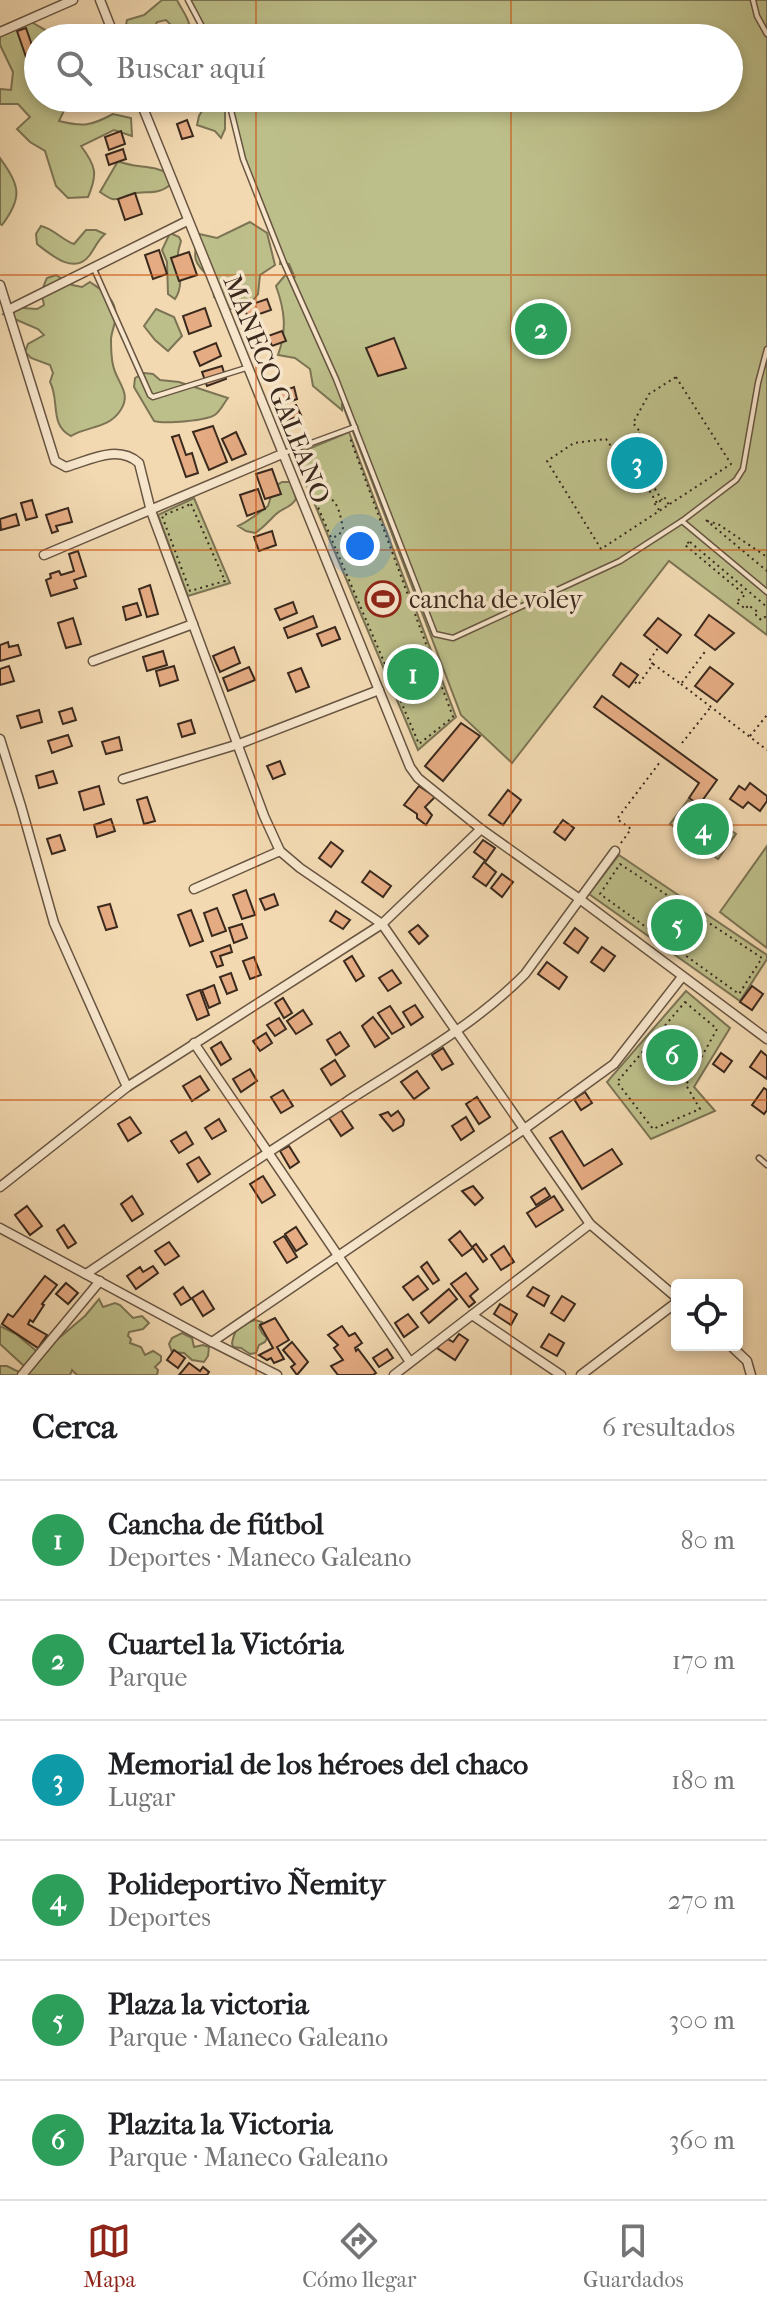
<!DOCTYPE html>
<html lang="es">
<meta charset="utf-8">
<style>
:root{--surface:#fff;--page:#f2f2f2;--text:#202124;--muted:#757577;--line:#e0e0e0;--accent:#8f2418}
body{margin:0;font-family:"IM FELL French Canon",serif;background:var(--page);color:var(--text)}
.controls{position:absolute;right:24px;bottom:24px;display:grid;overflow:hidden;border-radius:8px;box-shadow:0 4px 12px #0003}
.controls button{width:72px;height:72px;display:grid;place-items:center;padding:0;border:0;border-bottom:2px solid var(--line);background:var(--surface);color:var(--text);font:40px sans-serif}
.you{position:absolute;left:360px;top:546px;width:28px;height:28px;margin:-20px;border:6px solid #fff;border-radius:50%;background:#1a73e8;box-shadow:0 0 0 12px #1a73e833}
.badge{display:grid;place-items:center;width:52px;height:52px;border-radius:50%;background:var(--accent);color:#fff;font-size:26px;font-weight:700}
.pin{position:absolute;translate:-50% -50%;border:4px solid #fff;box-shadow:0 2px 8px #0006}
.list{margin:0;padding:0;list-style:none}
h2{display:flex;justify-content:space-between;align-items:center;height:104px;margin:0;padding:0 32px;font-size:34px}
h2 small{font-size:26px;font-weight:400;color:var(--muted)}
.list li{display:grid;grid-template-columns:52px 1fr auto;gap:24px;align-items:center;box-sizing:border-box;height:120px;padding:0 32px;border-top:2px solid var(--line)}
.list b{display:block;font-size:30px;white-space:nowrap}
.list p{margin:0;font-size:26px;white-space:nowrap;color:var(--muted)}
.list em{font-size:26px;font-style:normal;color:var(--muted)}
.icon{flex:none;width:44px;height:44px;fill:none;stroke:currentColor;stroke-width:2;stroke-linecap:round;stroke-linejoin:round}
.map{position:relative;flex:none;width:767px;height:1375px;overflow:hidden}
.search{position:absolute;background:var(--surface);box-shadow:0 4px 12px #0003;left:24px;right:24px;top:24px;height:88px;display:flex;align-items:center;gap:20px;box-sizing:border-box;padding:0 28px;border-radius:44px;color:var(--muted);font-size:30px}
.sheet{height:824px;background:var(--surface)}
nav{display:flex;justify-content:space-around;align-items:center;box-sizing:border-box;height:112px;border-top:2px solid var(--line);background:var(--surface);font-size:22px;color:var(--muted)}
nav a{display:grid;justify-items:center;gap:4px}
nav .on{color:var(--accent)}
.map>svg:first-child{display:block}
.green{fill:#bdbf8a;stroke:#7c7454;stroke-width:2}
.building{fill:#e5ab82;stroke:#3a291d;stroke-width:2}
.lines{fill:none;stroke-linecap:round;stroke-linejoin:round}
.service-casing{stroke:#685542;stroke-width:7}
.minor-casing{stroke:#685542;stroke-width:11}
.path{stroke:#3a291d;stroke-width:2;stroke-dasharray:2 4;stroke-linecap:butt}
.service{stroke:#f7e6cc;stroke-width:4}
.minor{stroke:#f7e6cc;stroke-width:8}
.grid{fill:none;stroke:#ce520f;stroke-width:2;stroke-opacity:0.55}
.labels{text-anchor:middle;stroke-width:7;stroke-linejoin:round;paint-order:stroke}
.street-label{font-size:26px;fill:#3a291d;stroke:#f7e6cc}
.poi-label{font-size:26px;fill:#3a291d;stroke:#f7e6cc;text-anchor:start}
</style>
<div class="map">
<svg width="767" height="1375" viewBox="0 0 767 1375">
<rect width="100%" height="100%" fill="#f2d9b1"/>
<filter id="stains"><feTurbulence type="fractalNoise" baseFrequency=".0025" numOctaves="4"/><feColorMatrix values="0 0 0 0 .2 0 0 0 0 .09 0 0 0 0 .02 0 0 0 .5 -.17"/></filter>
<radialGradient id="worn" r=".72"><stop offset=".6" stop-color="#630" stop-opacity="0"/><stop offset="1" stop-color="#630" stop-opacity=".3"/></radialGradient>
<g class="green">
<path d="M162 0H177C184 14 192 21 190 38L181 35 166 20 157 22 149 38 131 37 125 30 127 20 144 15Z"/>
<path d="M189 0H767V635L669 561 512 763 461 715 342 403V410L313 386 310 369 295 358 278 355C287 330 285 311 276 286L288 272 295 278 289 264H280L281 255 253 189 226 98H729V38H204Z"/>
<path d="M28 20 45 30 47 38H38V98H70L59 121C83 127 91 126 113 114L131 118 132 136 114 130 81 146C96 166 98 174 88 197L68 198 56 186 45 151 30 142 17 129 30 117 18 104H0V89L11 90 13 72 0 45V36L10 27Z"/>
<polygon points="207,98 222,98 225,101 225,129 221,138 215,131 197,125 199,116 208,101"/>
<path d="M0 158C20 186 23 197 2 225L0 224Z"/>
<path d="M118 161C135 169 155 164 171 175V184C158 196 146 190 132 194 115 199 117 204 100 192Z"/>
<path d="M250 222 267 233 275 265 260 275 258 294 246 309H228L214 297 212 279C193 264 192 257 199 234L217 238Z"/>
<path d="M41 226C54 229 62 240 74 244L86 230H96L105 234C97 241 95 248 89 256 74 275 51 255 37 244L36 234Z"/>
<path d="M170 233 179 237 181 241C180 245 178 250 178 254 179 269 184 286 175 299L168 294 167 262 162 250Z"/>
<path d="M56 275 72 285 82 287 90 282C100 289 112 296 115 309 118 320 112 328 111 339 111 347 111 357 113 365 116 382 133 393 120 411 108 429 87 426 71 436 49 425 60 400 50 382L53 373 50 365 31 358 25 352 28 344 44 335 38 329 3 314 9 307 37 309 44 305C41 295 42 288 47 278Z"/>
<polygon points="156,309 174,317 182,336 168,351 155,340 144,326"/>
<path d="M144 373 153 374 160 380 179 382 228 398C224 403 221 410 216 414 208 421 164 424 154 421L134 387 135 378Z"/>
<polygon points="349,432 456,717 418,750 294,455"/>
<path d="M282 482H291L296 499C290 509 283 507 275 515 268 522 263 528 255 533L246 531 238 526C249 521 259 513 268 506L274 487Z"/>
<polygon points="194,498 230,583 188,596 158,515"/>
<polygon points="688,800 736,834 718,859 670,824"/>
<polygon points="767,846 767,948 720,912"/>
<polygon points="619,855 767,955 767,959 740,1001 589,894"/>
<polygon points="686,991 730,1028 694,1087 715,1111 651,1139 607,1082"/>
<polygon points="99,1299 103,1307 115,1303 120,1305 133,1318 142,1316 149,1323 143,1329 129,1332 128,1336 131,1339 130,1343 141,1347 145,1355 153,1351 161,1356 161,1361 155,1367 158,1370 157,1375 77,1375 72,1370 70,1375 0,1375 0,1366 7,1366 21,1373 25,1367 0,1344 0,1326 16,1334 40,1354 85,1316"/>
<path d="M255 1320 262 1322 259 1327 262 1333 267 1338 265 1342 259 1345 256 1353 250 1354 241 1348 233 1347 232 1343C233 1340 233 1337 235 1333 239 1323 246 1323 255 1320Z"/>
<polygon points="182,1333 192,1338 194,1347 203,1345 209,1347 208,1356 204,1362 192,1360 184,1353 172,1352 169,1344 172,1338"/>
</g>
<g class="building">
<polygon points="26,28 35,54 26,57 17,31"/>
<polygon points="80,98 89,98 92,106 78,111 74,100"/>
<polygon points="187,120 193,136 182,139 177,124"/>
<polygon points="121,131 125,144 109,150 105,137"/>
<polygon points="123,149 126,159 109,165 106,155"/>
<polygon points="135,193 142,214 125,220 118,199"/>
<polygon points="159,250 167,274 153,279 145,255"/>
<polygon points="189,252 197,275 179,281 171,258"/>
<polygon points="267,299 271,310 248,318 244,307"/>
<polygon points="205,308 211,326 189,334 183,316"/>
<polygon points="282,331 286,341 272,346 268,336"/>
<polygon points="394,338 406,368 378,376 366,348"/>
<polygon points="216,343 221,356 200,366 194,352"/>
<polygon points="222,366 226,379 207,386 202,372"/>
<polygon points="294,387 297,399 283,404 278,393"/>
<polygon points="296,405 301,415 280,424 277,415"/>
<polygon points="213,426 227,462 209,470 193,432"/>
<polygon points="236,432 246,454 232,460 222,439"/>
<polygon points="179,435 186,455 192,453 198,473 186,477 172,437"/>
<polygon points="272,469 281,494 265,499 256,474"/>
<polygon points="258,489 265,509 247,516 240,495"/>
<polygon points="32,500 37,517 26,520 21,503"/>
<polygon points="68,508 72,522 56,526 58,531 52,533 46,515"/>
<polygon points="16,514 19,525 1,530 0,519"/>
<polygon points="272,531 276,545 259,551 254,537"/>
<polygon points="78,551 86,576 74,580 77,588 51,596 46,580 51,578 50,574 59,571 61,575 74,571 69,554"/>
<polygon points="150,585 158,614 147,617 139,589"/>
<polygon points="293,602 297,613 280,620 275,609"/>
<polygon points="137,603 141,615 126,620 123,607"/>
<polygon points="709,615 734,633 715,650 695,635"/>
<polygon points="313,616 317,627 288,638 284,628"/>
<polygon points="73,618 81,644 66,648 58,623"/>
<polygon points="658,618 681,635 667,653 644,635"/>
<polygon points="335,627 340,639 322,646 317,634"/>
<polygon points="8,642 9,647 18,645 21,655 0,661 0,645"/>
<polygon points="234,647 240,663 220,672 213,656"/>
<polygon points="163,651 167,665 147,671 143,657"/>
<polygon points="621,663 638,675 629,687 613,675"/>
<polygon points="9,666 14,681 0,685 0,669"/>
<polygon points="174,666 178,680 160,686 156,671"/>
<polygon points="249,667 255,680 228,691 223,678"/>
<polygon points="710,667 733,684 717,702 695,686"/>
<polygon points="301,668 309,687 296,692 288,673"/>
<polygon points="602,696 717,780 699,805 689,798 699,783 594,707"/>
<polygon points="72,708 76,720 63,724 59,712"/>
<polygon points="39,710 42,722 21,728 17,716"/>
<polygon points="191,720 195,733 182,737 178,724"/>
<polygon points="461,723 480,736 443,781 425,766"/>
<polygon points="68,735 72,746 52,753 48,741"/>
<polygon points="119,737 122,750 106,754 102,742"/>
<polygon points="280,761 285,774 273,779 267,766"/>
<polygon points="53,771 57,783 39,788 36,776"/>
<polygon points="750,783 767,796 767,801 760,811 748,802 743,808 730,799 739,786 745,790"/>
<polygon points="99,786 104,804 84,810 79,792"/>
<polygon points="419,786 435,797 425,807 432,815 426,825 417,818 417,814 404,805"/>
<polygon points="508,790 521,800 503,825 489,815"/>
<polygon points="147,797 155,821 144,824 137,800"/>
<polygon points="111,819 115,831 97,837 94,825"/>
<polygon points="563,820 574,828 565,840 554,832"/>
<polygon points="60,835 65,850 52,854 47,839"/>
<polygon points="483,840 495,848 486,861 474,852"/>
<polygon points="331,842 343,851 331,867 319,858"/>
<polygon points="484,862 496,872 486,886 473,877"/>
<polygon points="370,871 391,886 383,897 362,882"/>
<polygon points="502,874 513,882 502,897 491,888"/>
<polygon points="246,890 255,915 242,919 233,895"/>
<polygon points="274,894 278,905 265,910 260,899"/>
<polygon points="110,904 117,927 106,930 98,907"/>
<polygon points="217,908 226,931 212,936 204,913"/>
<polygon points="191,910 203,941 190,946 178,915"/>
<polygon points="336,911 350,920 343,929 330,921"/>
<polygon points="242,924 247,938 234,943 229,928"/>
<polygon points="418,925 428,936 419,944 409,932"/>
<polygon points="575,928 588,938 578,953 564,943"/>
<polygon points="230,945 232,952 220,956 223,965 217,967 211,952"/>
<polygon points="602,947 615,956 604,971 591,962"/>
<polygon points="352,956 364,976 356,981 344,961"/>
<polygon points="254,957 261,975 250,979 243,961"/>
<polygon points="547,962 567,977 559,989 538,974"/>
<polygon points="392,970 401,983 388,991 379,978"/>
<polygon points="231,973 237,990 227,994 220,977"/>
<polygon points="214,985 220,1003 209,1008 202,990"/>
<polygon points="752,986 763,994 752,1010 740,1002"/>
<polygon points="200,990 209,1015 197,1020 187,995"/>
<polygon points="283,998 292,1013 284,1018 275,1003"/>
<polygon points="415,1005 423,1017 411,1025 403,1012"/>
<polygon points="390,1006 404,1027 392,1034 378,1013"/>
<polygon points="303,1010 312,1024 296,1034 287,1021"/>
<polygon points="373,1017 389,1038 375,1047 362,1026"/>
<polygon points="279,1018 286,1029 275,1036 267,1025"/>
<polygon points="340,1032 349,1046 336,1055 327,1040"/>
<polygon points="266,1033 272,1043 260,1051 253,1041"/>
<polygon points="221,1042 231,1059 221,1065 211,1048"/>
<polygon points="443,1048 453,1064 442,1070 432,1055"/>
<polygon points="761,1051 767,1056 767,1079 750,1067"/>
<polygon points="721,1053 732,1061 724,1072 713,1064"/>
<polygon points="335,1060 345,1076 331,1085 321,1069"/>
<polygon points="250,1069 257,1081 241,1092 233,1079"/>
<polygon points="417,1071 429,1088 414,1099 401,1082"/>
<polygon points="200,1076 209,1090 192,1101 183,1086"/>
<polygon points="764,1088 767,1090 767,1110 764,1114 752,1105"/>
<polygon points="283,1090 293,1106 281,1113 271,1097"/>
<polygon points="585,1092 592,1103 581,1110 574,1099"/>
<polygon points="477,1097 490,1117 479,1124 466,1104"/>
<polygon points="341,1110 353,1128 341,1136 329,1118"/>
<polygon points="398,1111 404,1120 403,1125 393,1131 380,1115 388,1112 391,1116"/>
<polygon points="130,1117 141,1133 128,1141 118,1124"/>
<polygon points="466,1117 474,1131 461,1140 452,1126"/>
<polygon points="219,1119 226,1131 212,1139 205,1128"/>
<polygon points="562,1131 584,1166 612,1149 622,1164 582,1189 550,1138"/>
<polygon points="186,1132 193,1144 179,1153 171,1141"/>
<polygon points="289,1146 299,1162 290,1168 280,1151"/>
<polygon points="199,1157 210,1174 198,1182 187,1164"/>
<polygon points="263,1176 275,1195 262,1203 250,1184"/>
<polygon points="473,1186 483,1198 475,1205 462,1191"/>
<polygon points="545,1188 550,1196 536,1205 531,1197"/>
<polygon points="132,1196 143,1214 132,1221 121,1204"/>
<polygon points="554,1196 563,1210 536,1227 527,1213"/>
<polygon points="27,1206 42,1226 30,1235 15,1215"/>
<polygon points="64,1225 76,1243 68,1248 57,1230"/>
<polygon points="296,1227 307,1244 296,1251 285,1234"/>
<polygon points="460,1231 472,1247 476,1244 487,1259 483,1262 473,1248 462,1256 449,1240"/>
<polygon points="284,1236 297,1257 287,1263 274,1242"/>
<polygon points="169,1242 179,1256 165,1265 155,1251"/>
<polygon points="504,1246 514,1262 501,1270 491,1255"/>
<polygon points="427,1262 439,1280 433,1284 421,1267"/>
<polygon points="153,1266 158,1273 136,1289 127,1276 140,1267 143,1272"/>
<polygon points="466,1273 478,1289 470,1296 475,1302 469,1307 451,1284"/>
<polygon points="45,1276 57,1285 42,1304 44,1305 33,1322 30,1320 28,1324 47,1335 38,1348 2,1324 8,1314 13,1317"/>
<polygon points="418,1276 428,1289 413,1300 403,1287"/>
<polygon points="66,1283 78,1293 68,1304 56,1294"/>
<polygon points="183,1287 191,1299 181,1305 174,1294"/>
<polygon points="533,1287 549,1296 544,1306 527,1296"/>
<polygon points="449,1289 457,1299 429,1323 421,1313"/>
<polygon points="203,1291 214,1309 203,1316 192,1298"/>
<polygon points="562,1296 575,1304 564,1321 551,1313"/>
<polygon points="500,1304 517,1314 511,1325 494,1314"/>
<polygon points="408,1314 418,1327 404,1337 395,1323"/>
<polygon points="275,1318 289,1340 277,1347 284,1359 274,1363 271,1358 267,1360 259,1355 273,1348 260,1325"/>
<polygon points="342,1326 349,1336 355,1333 362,1343 355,1348 356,1351 358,1349 376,1373 373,1375 338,1375 331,1366 343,1360 334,1348 338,1345 328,1335"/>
<polygon points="459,1334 468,1340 455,1360 437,1348 446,1338 453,1342"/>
<polygon points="549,1334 564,1343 557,1356 541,1347"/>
<polygon points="292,1342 308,1362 297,1375 291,1367 295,1364 283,1350"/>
<polygon points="387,1349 393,1358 379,1367 373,1358"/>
<polygon points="174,1350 185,1358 178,1368 167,1360"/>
<polygon points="189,1363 200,1371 203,1367 209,1372 207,1375 179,1375"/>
</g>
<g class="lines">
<defs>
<g id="service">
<polyline points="188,0 208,38"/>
<polyline points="753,0 757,16 767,34"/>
<polyline points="228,98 243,159 284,263 336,379 435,634 453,638 620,561 682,521"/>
<polyline points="94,269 150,395 153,397 246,368"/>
<polyline points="767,349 758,383 743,469 736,480 682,521 767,592"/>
<polyline points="284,453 355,427"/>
<polyline points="759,1158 767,1165"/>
</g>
<g id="minor">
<polyline points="100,0 115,38"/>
<polyline points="0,32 73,0"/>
<polyline points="139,98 410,767 418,778 481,829 581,900 767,1039"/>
<path d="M0 285 55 461 66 467C90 460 118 444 139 463L151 511 264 816 280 851 300 868 382 924 590 1224 677 1298"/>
<polyline points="8,310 187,221"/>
<polyline points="44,555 282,454"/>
<polyline points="93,661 193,624"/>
<polyline points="0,739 21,806 54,923 127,1087"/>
<polyline points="123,779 239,744 379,690"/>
<polyline points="194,889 280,851"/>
<polyline points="194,1043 410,1362"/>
<polyline points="0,1187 127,1087 382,924 481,829"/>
<polyline points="0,1228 212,1342 277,1375"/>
<path d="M86 1274C172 1216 259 1158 346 1102 406 1063 474 1026 525 974L615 851"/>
<polyline points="472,1315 561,1375"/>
<polyline points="212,1342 523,1130 614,1064 682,977"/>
<polyline points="730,1345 747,1361 751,1375"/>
<polyline points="22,1375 100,1281"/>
<polyline points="394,1375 590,1224"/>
<polyline points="581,1375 677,1302"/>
</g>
</defs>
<use href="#service" class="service-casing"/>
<use href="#minor" class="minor-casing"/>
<g class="path">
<polygon points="676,377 731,464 601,549 547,461 574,443 606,439 613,449 641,433 633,423 649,394"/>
<polyline points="626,443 662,500"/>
<polyline points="621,445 657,503"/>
<polyline points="297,458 419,744 453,717 350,438"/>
<path d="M316 498 325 495C339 501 340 515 343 528L339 535 332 538"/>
<polygon points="191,504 225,581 190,591 162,516"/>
<polyline points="659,510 655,504 665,498 669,505"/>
<polyline points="706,520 767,571"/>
<polyline points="707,521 718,524 767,557"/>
<polyline points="689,542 685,545 745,595 736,602 746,609 748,605 758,612 756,615 761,620 765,617 767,618"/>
<polyline points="690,542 767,607"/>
<polyline points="653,664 681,684 707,649"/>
<polyline points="635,682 638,685 653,664 649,661 658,648"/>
<polyline points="681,684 767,750"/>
<polyline points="750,736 767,715"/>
<polyline points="682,743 710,708"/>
<polyline points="621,843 631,829 617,819 660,762"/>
<polygon points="620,864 762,958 739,994 600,894"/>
<polygon points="685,1002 717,1029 686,1085 700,1109 653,1129 617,1082"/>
</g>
<use href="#service" class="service"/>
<use href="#minor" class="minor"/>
</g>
<path class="grid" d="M256 0V38M511 0V38M256 98V1375M511 98V1375M0 275H767M0 550H767M0 825H767M0 1100H767"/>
<defs>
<symbol id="stadium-ring" viewBox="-11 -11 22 22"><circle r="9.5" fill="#f7e6cc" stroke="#8f2418" stroke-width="1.5"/><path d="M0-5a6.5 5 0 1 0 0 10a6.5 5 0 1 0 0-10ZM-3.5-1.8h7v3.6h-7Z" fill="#8f2418"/></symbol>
</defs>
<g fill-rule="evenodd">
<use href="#stadium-ring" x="363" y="579" width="40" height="40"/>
</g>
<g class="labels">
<g class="street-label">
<text transform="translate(277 389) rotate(68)" y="9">MANECO GALEANO</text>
</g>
<g class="poi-label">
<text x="409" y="608">cancha de voley</text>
</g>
</g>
<rect width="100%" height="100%" filter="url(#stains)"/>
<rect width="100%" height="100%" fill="url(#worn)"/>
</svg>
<div class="controls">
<button><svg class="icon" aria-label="locate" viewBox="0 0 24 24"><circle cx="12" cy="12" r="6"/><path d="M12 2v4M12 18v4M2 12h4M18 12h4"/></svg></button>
</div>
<div class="you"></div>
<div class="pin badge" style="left:413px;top:674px;background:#2e9e5b">1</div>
<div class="pin badge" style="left:541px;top:329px;background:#2e9e5b">2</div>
<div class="pin badge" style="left:637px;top:463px;background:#0f9aa8">3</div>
<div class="pin badge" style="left:703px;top:829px;background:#2e9e5b">4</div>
<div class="pin badge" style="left:677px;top:925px;background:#2e9e5b">5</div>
<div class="pin badge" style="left:672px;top:1055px;background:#2e9e5b">6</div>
<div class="search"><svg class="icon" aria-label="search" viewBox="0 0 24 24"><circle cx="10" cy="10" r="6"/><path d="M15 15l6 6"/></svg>Buscar aquí</div>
</div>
<section class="sheet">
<h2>Cerca<small>6 resultados</small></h2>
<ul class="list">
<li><span class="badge" style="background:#2e9e5b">1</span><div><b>Cancha de fútbol</b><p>Deportes · Maneco Galeano</p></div><em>80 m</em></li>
<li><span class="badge" style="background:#2e9e5b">2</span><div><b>Cuartel la Victória</b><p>Parque</p></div><em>170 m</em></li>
<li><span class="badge" style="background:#0f9aa8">3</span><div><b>Memorial de los héroes del chaco</b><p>Lugar</p></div><em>180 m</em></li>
<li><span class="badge" style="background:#2e9e5b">4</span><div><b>Polideportivo Ñemity</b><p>Deportes</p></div><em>270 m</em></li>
<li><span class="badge" style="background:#2e9e5b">5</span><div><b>Plaza la victoria</b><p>Parque · Maneco Galeano</p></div><em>300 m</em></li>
<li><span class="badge" style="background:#2e9e5b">6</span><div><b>Plazita la Victoria</b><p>Parque · Maneco Galeano</p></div><em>360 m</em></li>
</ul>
</section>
<nav>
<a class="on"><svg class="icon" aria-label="map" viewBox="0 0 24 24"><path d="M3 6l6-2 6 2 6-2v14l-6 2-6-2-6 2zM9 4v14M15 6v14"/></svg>Mapa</a>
<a><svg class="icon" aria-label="directions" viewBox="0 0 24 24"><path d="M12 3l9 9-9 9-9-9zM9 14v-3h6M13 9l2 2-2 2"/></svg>Cómo llegar</a>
<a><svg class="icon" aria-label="saved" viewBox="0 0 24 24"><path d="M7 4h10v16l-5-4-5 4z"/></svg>Guardados</a>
</nav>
